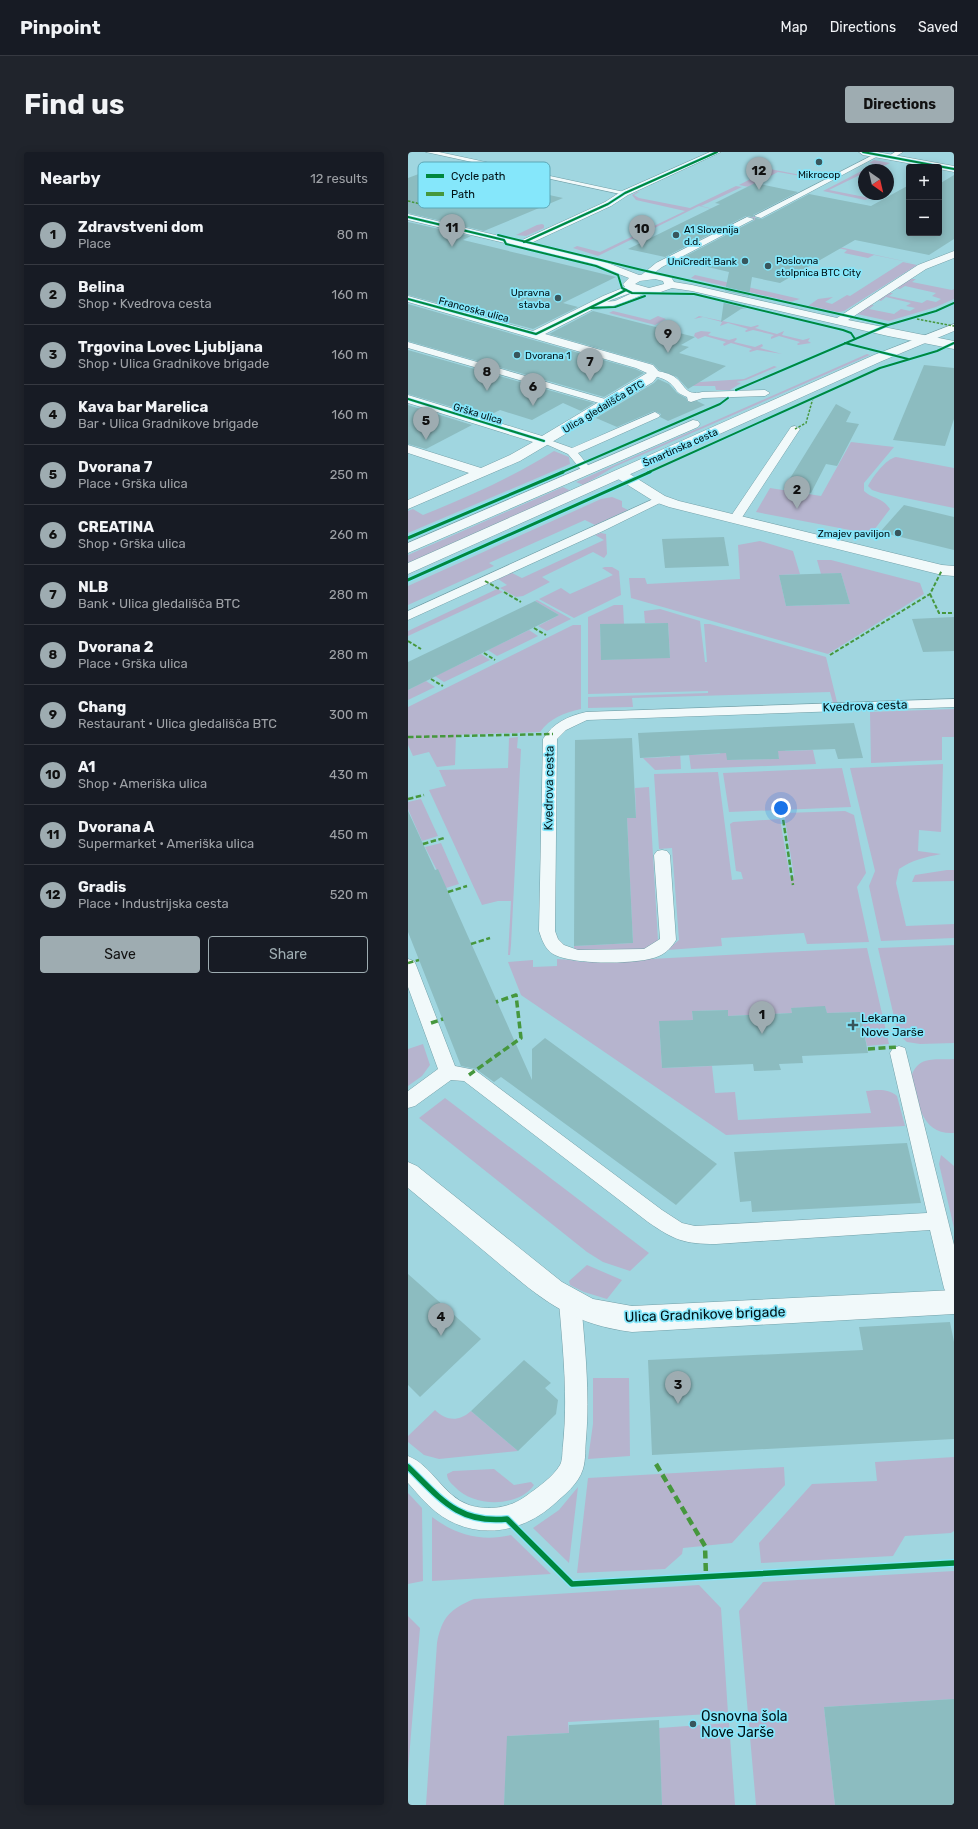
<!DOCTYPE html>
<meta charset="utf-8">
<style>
:root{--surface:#171b24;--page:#20242c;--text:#f1f3f6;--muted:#9ea1a6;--line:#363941;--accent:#9eacb1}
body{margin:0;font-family:Rubik,sans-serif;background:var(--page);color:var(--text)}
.controls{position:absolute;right:12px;top:12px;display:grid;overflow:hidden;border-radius:4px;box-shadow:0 2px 10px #0003}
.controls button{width:36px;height:36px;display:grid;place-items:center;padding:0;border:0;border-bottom:1px solid var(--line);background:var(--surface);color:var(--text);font:20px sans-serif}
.compass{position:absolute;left:450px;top:12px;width:36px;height:36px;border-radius:50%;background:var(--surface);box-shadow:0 2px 10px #0003;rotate:146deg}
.you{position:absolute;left:373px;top:656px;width:14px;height:14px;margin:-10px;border:3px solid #fff;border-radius:50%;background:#1a73e8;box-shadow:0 0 0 6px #1a73e833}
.badge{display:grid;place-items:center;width:26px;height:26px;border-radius:50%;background:var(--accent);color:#111;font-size:13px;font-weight:700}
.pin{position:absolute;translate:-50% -33px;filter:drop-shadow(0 1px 2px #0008)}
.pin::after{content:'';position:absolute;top:21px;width:14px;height:12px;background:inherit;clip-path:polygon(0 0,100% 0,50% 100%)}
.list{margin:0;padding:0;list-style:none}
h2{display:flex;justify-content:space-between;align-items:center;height:52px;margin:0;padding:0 16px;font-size:17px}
h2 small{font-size:13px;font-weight:400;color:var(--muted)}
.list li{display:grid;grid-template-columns:26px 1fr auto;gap:12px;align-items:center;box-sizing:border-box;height:60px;padding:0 16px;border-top:1px solid var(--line)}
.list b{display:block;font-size:15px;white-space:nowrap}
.list p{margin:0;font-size:13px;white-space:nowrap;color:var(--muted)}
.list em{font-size:13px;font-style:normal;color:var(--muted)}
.actions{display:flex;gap:8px;padding:12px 16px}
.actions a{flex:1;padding:9px 0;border:1px solid var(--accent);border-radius:4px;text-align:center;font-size:14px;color:var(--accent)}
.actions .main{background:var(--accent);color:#111}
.map{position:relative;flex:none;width:546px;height:1653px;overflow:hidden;border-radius:4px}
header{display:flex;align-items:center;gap:24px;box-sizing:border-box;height:56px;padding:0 20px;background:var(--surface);border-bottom:1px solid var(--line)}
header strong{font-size:19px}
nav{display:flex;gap:22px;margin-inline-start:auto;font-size:14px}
.intro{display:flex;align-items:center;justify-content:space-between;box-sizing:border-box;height:96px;padding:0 24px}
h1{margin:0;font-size:28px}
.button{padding:10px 18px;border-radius:4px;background:var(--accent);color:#111;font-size:14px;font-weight:700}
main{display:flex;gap:24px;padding:0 24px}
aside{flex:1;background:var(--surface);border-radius:4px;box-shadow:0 2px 10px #0003}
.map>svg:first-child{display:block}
.green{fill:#b6b4ce}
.building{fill:#8cbcc0}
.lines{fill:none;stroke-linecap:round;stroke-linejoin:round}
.lane-casing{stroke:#73a0a8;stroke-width:1}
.street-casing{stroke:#73a0a8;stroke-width:1}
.primary-casing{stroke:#73a0a8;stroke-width:1}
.lane{fill:#f1f9fa;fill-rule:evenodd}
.street{fill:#f1f9fa;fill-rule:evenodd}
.primary{fill:#f1f9fa;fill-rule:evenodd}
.quiet-far4{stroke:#46973d;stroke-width:1.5;stroke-dasharray:2.5 1.5;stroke-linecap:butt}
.quiet-far3{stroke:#46973d;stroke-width:2;stroke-dasharray:4 2;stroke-linecap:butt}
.quiet-far2{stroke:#46973d;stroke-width:2.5;stroke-dasharray:5.5 2.5;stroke-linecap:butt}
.quiet-far1{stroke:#46973d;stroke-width:3.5;stroke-dasharray:7 3.5;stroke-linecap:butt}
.quiet{stroke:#46973d;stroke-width:4.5;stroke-dasharray:8 4.5;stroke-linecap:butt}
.cycleway-far2-casing{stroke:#85e7fb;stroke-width:3}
.cycleway-far1-casing{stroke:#85e7fb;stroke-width:5}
.cycleway-casing{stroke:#85e7fb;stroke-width:8}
.cycleway-far2{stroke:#00873e;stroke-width:2}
.cycleway-far1{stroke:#00873e;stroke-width:3}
.cycleway{stroke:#00873e;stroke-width:5.5}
.poi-dot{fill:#38565c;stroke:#85e7fb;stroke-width:1.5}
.labels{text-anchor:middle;stroke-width:3.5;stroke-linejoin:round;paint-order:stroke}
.far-poi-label{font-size:10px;fill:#001115;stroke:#85e7fb;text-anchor:start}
.far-street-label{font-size:10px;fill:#001115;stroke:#85e7fb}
.street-label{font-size:12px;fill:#001115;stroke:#85e7fb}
.poi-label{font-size:12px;fill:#001115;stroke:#85e7fb;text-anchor:start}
.near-street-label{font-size:14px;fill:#001115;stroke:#85e7fb}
.near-poi-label{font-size:14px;fill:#001115;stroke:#85e7fb;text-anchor:start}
.key{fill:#85e7fb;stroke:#5da7b6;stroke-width:1}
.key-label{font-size:11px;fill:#001115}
</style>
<header>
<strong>Pinpoint</strong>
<nav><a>Map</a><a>Directions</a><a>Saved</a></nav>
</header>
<div class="intro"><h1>Find us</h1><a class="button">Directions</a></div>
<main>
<aside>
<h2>Nearby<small>12 results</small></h2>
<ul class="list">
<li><span class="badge">1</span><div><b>Zdravstveni dom</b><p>Place</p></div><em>80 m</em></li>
<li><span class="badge">2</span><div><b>Belina</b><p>Shop · Kvedrova cesta</p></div><em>160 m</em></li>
<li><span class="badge">3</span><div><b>Trgovina Lovec Ljubljana</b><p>Shop · Ulica Gradnikove brigade</p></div><em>160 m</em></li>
<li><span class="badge">4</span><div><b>Kava bar Marelica</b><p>Bar · Ulica Gradnikove brigade</p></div><em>160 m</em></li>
<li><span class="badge">5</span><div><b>Dvorana 7</b><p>Place · Grška ulica</p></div><em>250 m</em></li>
<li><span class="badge">6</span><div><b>CREATINA</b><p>Shop · Grška ulica</p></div><em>260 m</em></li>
<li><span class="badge">7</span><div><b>NLB</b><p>Bank · Ulica gledališča BTC</p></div><em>280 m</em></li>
<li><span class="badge">8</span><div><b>Dvorana 2</b><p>Place · Grška ulica</p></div><em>280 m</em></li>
<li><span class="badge">9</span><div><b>Chang</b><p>Restaurant · Ulica gledališča BTC</p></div><em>300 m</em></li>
<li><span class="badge">10</span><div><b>A1</b><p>Shop · Ameriška ulica</p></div><em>430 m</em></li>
<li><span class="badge">11</span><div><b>Dvorana A</b><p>Supermarket · Ameriška ulica</p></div><em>450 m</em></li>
<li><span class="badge">12</span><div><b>Gradis</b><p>Place · Industrijska cesta</p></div><em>520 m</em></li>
</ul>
<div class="actions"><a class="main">Save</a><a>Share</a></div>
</aside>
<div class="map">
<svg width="546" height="1653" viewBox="0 0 546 1653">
<rect width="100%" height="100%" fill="#a0d6e0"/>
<g class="green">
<path d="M466 8 482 11C474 15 465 18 456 18V21L421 38 462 46 457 48 415 39 467 12 461 11Z"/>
<polygon points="362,17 408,26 410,27 370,20 341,35 331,33"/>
<polygon points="328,34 334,35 293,54 339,65 291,54 190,104 165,96 169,94 192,100 277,59 228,48 224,43 229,40 231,40 226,43 231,46 282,56"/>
<polygon points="343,64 349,66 348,72 364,76 359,79 509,112 466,103 460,106 436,101 439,98 381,86 377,89 357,84 363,81 356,79 360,76 345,72 346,67 342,65"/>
<polygon points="134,72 136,73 136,76 118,84 108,83 129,73"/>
<polygon points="495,110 509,113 436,159 427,161 400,154 410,147 425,145 417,150 424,152 439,143 442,144"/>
<polygon points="287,123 392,147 382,150 283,126"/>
<polygon points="503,127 508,127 504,130 544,138 546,137 546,147 528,155 481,169 449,162 462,153 466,153 461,157 486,162 493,157 502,159 507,156 498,154 503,151 478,145 473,149 470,148 481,141 485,141 481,144 514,151 519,148 528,150 533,147 524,144 528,141 497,134 492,137 488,136"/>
<polygon points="205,159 242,168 250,164 258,167 247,173 201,161"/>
<polygon points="291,164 343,175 350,173 351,174 347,176 369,182 376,179 374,183 395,188 402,186 400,189 403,191 390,193 389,192 392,190 371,184 363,187 363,185 366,183 345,178 338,180 337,179 340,177 320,171 312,174 314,170 295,165 286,167"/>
<polygon points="293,179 303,180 300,183 321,188 328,186 329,187 326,190 347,195 354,192 355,194 352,196 374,202 349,198 342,200 341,199 344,197 323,191 316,194 315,192 318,190 297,184 290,187 286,184 287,181"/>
<polygon points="459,202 462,203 206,315 175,333 168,330"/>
<polygon points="366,214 369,215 338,228 328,230 333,231 322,238 308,238 307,234 278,234 278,231 336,227"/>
<path d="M443 290 486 295 456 331V339C466 348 473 344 482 357L463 382 348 360 362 336 413 344Z"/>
<path d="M146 299 161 305 162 312 0 381V359L5 357 15 363C60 345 105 325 146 299Z"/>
<path d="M488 305 546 316V356L473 341 464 338 460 334C465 324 478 307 488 305Z"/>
<polygon points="155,335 163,339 0,411 0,403"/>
<polygon points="204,345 214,349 214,355 220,358 187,373 177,368 81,411 86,414 0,453 0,434 193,347"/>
<polygon points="193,381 198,382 199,402 196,406 185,400 134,425 142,430 115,444 108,445 92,436 99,433 90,427 104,421 114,426 196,388 187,383"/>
<polygon points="352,389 385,399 392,422 371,423 378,454 442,452 433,421 413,422 409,408 423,408 512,431 516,442 420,502 223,446 221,426 237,426 239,432 332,427 330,393"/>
<polygon points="197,415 204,415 211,419 213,443 166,466 131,447 153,436 162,442 205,423 194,416"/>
<polygon points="89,437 95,440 0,484 0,479"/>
<polygon points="129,448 163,467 139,479 130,474 151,463 127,449"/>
<polygon points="206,453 215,453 216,472 192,473 193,508 262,505 260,471 237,471 236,459 252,457 292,469 297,510 299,510 296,472 302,472 418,505 429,550 425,551 422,540 224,546 225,555 180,556 180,545 300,541 300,539 180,542 180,465"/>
<path d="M165 473H173V557C156 561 142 566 132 580L48 583 47 613 29 615 21 600 5 604 0 593V555Z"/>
<polygon points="121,478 130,484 89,504 80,498"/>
<polygon points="73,502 82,508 36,530 27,524"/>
<polygon points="18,529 27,535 0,548 0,538"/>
<polygon points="546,557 546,585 534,585 534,608 463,611 462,560"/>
<polygon points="110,585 109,596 113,597 103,793 102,803 100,803 103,749 90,749 74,753 21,638 38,634 31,618 100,616 101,586"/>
<polygon points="376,595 377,599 405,598 408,612 283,617 281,603 311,602 318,598 320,608 371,607 369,596"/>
<polygon points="272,599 273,617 247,618 235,606 262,605 262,600"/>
<path d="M535 612 533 680 511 678 510 699 533 702C518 705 504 708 491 717L488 731 498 774 546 772V786L473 789 461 734 467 719 442 616Z"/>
<polygon points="434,616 443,655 321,660 315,621"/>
<polygon points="310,620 324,728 335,727 333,720 328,719 322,672 325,670 372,667 382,725 386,724 376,661 437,659 446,663 458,721 449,735 461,790 399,792 396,781 313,786 314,794 259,798 271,788 264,696 251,697 246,622"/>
<polygon points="241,635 250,789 238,797 179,800 166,797 166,794 225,791 219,666 228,665 227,636"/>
<polygon points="13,647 30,684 14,689 0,657 0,650"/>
<polygon points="33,691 51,732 38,736 17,695"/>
<polygon points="539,718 546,718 546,729 504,730 507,723"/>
<polygon points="546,793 546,891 512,892 499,890 490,882 470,796"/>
<path d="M459 796 481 892 459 894 452 860 419 861 417 855 383 856 384 861 320 864 319 858 284 859 285 868 251 870 254 916 304 914 307 941 327 940 330 968 463 961 458 939C470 938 479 936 489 944L497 974 318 983 113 843 100 810 125 808V815L149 814V807C162 807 173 811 186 810 277 805 368 800 459 796Z"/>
<polygon points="15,892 22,913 14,924 0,934 0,897"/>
<path d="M546 907V981C513 983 510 950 503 925 510 903 527 908 546 907Z"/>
<polygon points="37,946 241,1101 222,1119 195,1110 179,1100 11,966"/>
<polygon points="533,1003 546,1014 546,1076 531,1012"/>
<polygon points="179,1113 214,1128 199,1147 176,1140 162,1133 161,1129"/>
<polygon points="185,1226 221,1226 222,1304 180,1307 185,1272"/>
<path d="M27 1258C38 1269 51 1270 63 1259L110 1299 31 1307 16 1303 0 1290V1284Z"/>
<polygon points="546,1305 546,1379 543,1381 497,1384 485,1404 353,1411 351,1391 404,1332 469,1329 467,1310"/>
<polygon points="376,1315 377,1333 324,1391 275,1396 274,1402 257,1417 169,1421 180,1326"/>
<path d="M86 1317 106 1333 123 1330 126 1333C110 1356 65 1355 47 1335 43 1331 39 1328 39 1322L45 1319Z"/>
<polygon points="170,1335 161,1411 125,1376 151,1358"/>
<polygon points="0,1341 14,1356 15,1429 0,1432"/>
<path d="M24 1365C48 1383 74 1390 103 1383L143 1422 24 1429Z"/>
<polygon points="546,1419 546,1547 416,1555 427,1653 348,1653 331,1459 355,1430"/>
<path d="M291 1433 313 1456 320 1561 160 1570 161 1581 100 1584 96 1653H18L29 1491C34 1465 42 1457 66 1447Z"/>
<polygon points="0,1464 12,1476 0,1618"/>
<polygon points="321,1571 327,1653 254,1653 251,1576"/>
</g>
<g class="building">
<polygon points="24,17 82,30 155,46 76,79 0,61 0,26"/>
<polygon points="546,23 546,87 521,103 447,88 372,131 344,125 341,144 317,139 321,120 270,108 347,68 347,66 354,67 401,42 463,54 501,33 501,81 531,81 531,32"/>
<polygon points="347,31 390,40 345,63 345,65 338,64 257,105 220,97 312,52 307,51"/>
<polygon points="0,70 63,84 55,88 208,125 155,151 170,155 125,177 0,143"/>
<polygon points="316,148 339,153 339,156 333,157 313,170"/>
<polygon points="0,152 227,217 236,221 196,245 0,189"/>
<polygon points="185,159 287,185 273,193 281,195 271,201 318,214 280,237 269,225 251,218 245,212 141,182"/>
<polygon points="0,198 186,251 173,259 155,251 124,268 92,258 78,265 0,242"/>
<polygon points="516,213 546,216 546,267 537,294 485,288"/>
<polygon points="250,227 261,232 269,241 278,246 280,250 289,249 297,253 260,269 252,265 253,262 246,259 209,275 188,266 246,231"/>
<polygon points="428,252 443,260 438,270 451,272 429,314 418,312 403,341 376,336"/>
<polygon points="0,253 64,273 18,297 0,292"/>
<polygon points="496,353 546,365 546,398 472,380"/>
<polygon points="316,385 321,414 257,416 254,387"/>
<polygon points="433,421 442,452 378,454 371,423"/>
<polygon points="127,449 151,463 0,538 0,510"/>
<polygon points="546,465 546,499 515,500 504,467"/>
<polygon points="260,471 262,506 193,508 192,472"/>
<polygon points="446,571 455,606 430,607 427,597 370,599 371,607 319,608 318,601 232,606 230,581"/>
<polygon points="224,586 228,666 219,666 225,791 166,794 167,588"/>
<polygon points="0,659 27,718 30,717 124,928 124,897 137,886 309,1012 268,1053 93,925 86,930 68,917 53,914 0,780"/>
<polygon points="417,854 419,861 452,860 460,901 394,904 395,911 371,912 373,918 346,919 345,912 254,916 251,869 285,868 284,859 320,858 320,864 384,861 383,856"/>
<polygon points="499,991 513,1051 344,1060 343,1049 332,1050 326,1000"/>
<polygon points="0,1122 73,1187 12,1245 0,1233"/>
<polygon points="542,1170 546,1190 546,1287 244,1303 240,1208 455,1198 451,1175"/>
<polygon points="116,1208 143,1231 137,1236 150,1248 148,1262 110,1299 63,1259"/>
<polygon points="546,1547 546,1653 427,1653 416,1555"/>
<polygon points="251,1568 254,1653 96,1653 99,1584 161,1581 161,1573"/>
</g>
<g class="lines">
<defs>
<g id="lane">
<polygon points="18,0 31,0 221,41 217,43"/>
<polygon points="487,0 495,0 485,6 481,6 481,4"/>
<polygon points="467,2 472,3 353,66 346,64"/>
<polygon points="339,65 346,67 254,115 238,127 232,127 231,125 248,111"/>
<path d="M235 136 238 137V141C226 146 189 164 179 154L183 151 207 149Z"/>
<polygon points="0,190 204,249 206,251 201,254 198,253 0,196"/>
<path d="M246 218C253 220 262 221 268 226 278 234 277 244 294 240L357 238 362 241 357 244 295 246 283 250 280 249 279 245C265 239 271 239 262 231 256 226 249 225 243 223V219Z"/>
<polygon points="247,260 252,263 251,265 170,301 184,318 183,320 175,320 160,302 131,289 136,286 164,296"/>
<polygon points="387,274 392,277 333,367 327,370 323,369 321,367 383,275"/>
<polygon points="252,344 256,345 258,347 256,349 195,379 0,468 0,459"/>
<path d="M546 547V555L179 568 158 578 149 587 147 779 150 787 156 793 170 798 236 797 252 787 246 703 249 699 254 698 259 699 262 703 268 788C264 795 258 801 251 804 232 813 164 813 145 802 137 797 134 788 131 779L135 587C145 571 160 564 178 560Z"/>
<path d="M0 807 6 809 8 813 47 914 67 918 254 1058 274 1071 287 1074 519 1061 482 901 485 896 491 894 497 896 546 1093V1145L539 1143 536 1136 522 1078 308 1092C276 1092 266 1088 240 1070L56 929 43 928 7 954 0 956V939L30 917 0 835Z"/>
<path d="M162 1140 169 1143 173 1150C177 1195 182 1241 178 1287 177 1296 178 1307 175 1317 170 1333 156 1343 144 1354 110 1383 64 1388 28 1360 17 1351 9 1341 0 1331V1304C24 1313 35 1344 61 1353 80 1359 102 1356 118 1344 129 1336 145 1325 152 1313 155 1308 154 1299 155 1293 160 1245 155 1198 151 1150L155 1143Z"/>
</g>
<g id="street">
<path d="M302 0H313L220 43 203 54 123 91 192 108 231 123 247 121 263 125 266 130 284 133 429 166 510 113 546 99V106L518 117 440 168 546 189V197L480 184 284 139 264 136 247 142 225 140 203 148 137 182 245 213 252 221 245 230 112 309 0 357V348L61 321 0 301V293L73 316 102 303 125 290 0 251V243L134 284 239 221 228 216 0 150V144L125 179 195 144 217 135 215 132 221 126 185 112 0 68V62L112 89 197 50 214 39ZM247 127 255 129 256 132 241 136 227 132 232 129Z"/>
<polygon points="451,0 469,0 546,14 546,20 531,17 531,15 521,15 455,3"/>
<polygon points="212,318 217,319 257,344 271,349 534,413 546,414 546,424 534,423 261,355 247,350 207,325 205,322 207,319"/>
<path d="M0 1010 9 1014 154 1130 185 1147 224 1154 546 1138V1162L224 1180C159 1172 130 1144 82 1104 55 1081 27 1059 0 1036Z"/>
</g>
<g id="primary">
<polygon points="546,172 546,179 474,209 0,422 0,411 466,203"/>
<polygon points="285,268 290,269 292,272 290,275 0,401 0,391"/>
</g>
</defs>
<use href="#lane" class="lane-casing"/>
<use href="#street" class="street-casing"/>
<use href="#primary" class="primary-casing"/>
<use href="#lane" class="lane"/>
<use href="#street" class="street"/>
<use href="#primary" class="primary"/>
<g class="quiet-far4">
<polyline points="0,49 21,54"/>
<polyline points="17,55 94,25"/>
<polyline points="509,167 546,174"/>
<polyline points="387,277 398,271 405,246"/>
</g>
<g class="quiet-far3">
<polyline points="77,429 91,437"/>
<polyline points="96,440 113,450"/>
<polyline points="522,442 531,461 546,461"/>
<polyline points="126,476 138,483"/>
<polyline points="0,489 13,497"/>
<polyline points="76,501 87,508"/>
<polyline points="422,503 522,442 534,418"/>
<polyline points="23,527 35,534"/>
</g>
<g class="quiet-far2">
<polyline points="0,585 145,582"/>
<polyline points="0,647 16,643"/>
<polyline points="374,660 385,733"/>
<polyline points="15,692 36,686"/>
<polyline points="40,740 59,734"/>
<polyline points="63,792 82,786"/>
<polyline points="0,811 11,808"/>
</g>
<g class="quiet-far1">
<polyline points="23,871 35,867"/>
<polyline points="460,897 490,895"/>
<polyline points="61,923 113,886 108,843 88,850"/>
</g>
<polyline class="quiet" points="248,1312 297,1394 298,1424"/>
<defs>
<g id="cycleway-far2">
<polyline points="455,0 546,17"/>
<polyline points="0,65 96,88 98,92 188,114 210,123 214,136 224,141 286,142 435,178 443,181 447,187"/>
<polyline points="90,83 234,118 480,173"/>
<polyline points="116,90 200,52 217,41 309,0"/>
<polyline points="0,147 128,182 218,138"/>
<polyline points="183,156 207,155 237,144"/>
<polyline points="437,191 500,207"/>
<polyline points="328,238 480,173 528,159 546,151"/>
<polyline points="0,247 136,289"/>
<polyline points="152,321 312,252 320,246"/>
<polyline points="239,321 472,216 529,199 546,191"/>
</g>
<g id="cycleway-far1">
<polyline points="0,386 155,320"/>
<polyline points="0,428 242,320"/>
</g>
<path id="cycleway" d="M0 1315C32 1346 50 1372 99 1367L164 1432 546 1411"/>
</defs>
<use href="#cycleway-far2" class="cycleway-far2-casing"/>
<use href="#cycleway-far1" class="cycleway-far1-casing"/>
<use href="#cycleway" class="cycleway-casing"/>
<use href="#cycleway-far2" class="cycleway-far2"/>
<use href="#cycleway-far1" class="cycleway-far1"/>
<use href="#cycleway" class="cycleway"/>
</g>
<g class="poi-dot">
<circle cx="411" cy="10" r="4"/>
<circle cx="268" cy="83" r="4"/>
<circle cx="337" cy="109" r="4"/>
<circle cx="360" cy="114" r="4"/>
<circle cx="150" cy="146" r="4"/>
<circle cx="109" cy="203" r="4"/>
<circle cx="490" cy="381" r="4"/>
<path d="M443 867h4v4h4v4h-4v4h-4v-4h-4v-4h4z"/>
<circle cx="285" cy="1572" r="4"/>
</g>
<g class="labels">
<g class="far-poi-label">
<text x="411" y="26" text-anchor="middle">Mikrocop</text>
<text x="276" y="81">A1 Slovenija<tspan x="276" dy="12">d.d.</tspan></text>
<text x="368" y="112">Poslovna<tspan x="368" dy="12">stolpnica BTC City</tspan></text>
<text x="329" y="113" text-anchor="end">UniCredit Bank</text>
<text x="142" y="144" text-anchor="end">Upravna<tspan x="142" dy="12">stavba</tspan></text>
<text x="117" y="207">Dvorana 1</text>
<text x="482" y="385" text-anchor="end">Zmajev paviljon</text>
</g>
<g class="far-street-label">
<text transform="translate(66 157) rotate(15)" y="4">Francoska ulica</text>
<text transform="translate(195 254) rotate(-31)" y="4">Ulica gledališča BTC</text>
<text transform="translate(70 261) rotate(17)" y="4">Grška ulica</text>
<text transform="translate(272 295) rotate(-24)" y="4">Šmartinska cesta</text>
</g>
<g class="street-label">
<text transform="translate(457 554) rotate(-2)" y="4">Kvedrova cesta</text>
<text transform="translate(141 636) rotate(-89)" y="4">Kvedrova cesta</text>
</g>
<g class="poi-label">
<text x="453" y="870">Lekarna<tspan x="453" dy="14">Nove Jarše</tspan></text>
</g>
<g class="near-street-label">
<text transform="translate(297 1162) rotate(-2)" y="5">Ulica Gradnikove brigade</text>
</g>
<g class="near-poi-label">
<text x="293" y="1569">Osnovna šola<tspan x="293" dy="16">Nove Jarše</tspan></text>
</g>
</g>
<rect x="10" y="10" width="132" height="46" rx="6" class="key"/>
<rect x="18" y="22" width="18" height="4" fill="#00873e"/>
<rect x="18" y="40" width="18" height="4" fill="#46973d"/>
<g class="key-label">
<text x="43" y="28">Cycle path</text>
<text x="43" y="46">Path</text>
</g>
</svg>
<div class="controls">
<button>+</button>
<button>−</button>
</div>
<svg class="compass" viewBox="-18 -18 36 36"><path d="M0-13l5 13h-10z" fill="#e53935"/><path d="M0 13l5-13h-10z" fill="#9ea1a6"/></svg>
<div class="you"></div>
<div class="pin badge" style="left:354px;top:882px">1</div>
<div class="pin badge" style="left:389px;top:357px">2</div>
<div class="pin badge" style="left:270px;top:1252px">3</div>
<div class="pin badge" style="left:33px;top:1184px">4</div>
<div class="pin badge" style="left:18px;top:288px">5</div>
<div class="pin badge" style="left:125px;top:254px">6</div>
<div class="pin badge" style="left:182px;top:229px">7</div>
<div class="pin badge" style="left:79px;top:239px">8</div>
<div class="pin badge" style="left:260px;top:201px">9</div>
<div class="pin badge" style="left:234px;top:96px">10</div>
<div class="pin badge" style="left:44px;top:95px">11</div>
<div class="pin badge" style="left:351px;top:38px">12</div>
</div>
</main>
